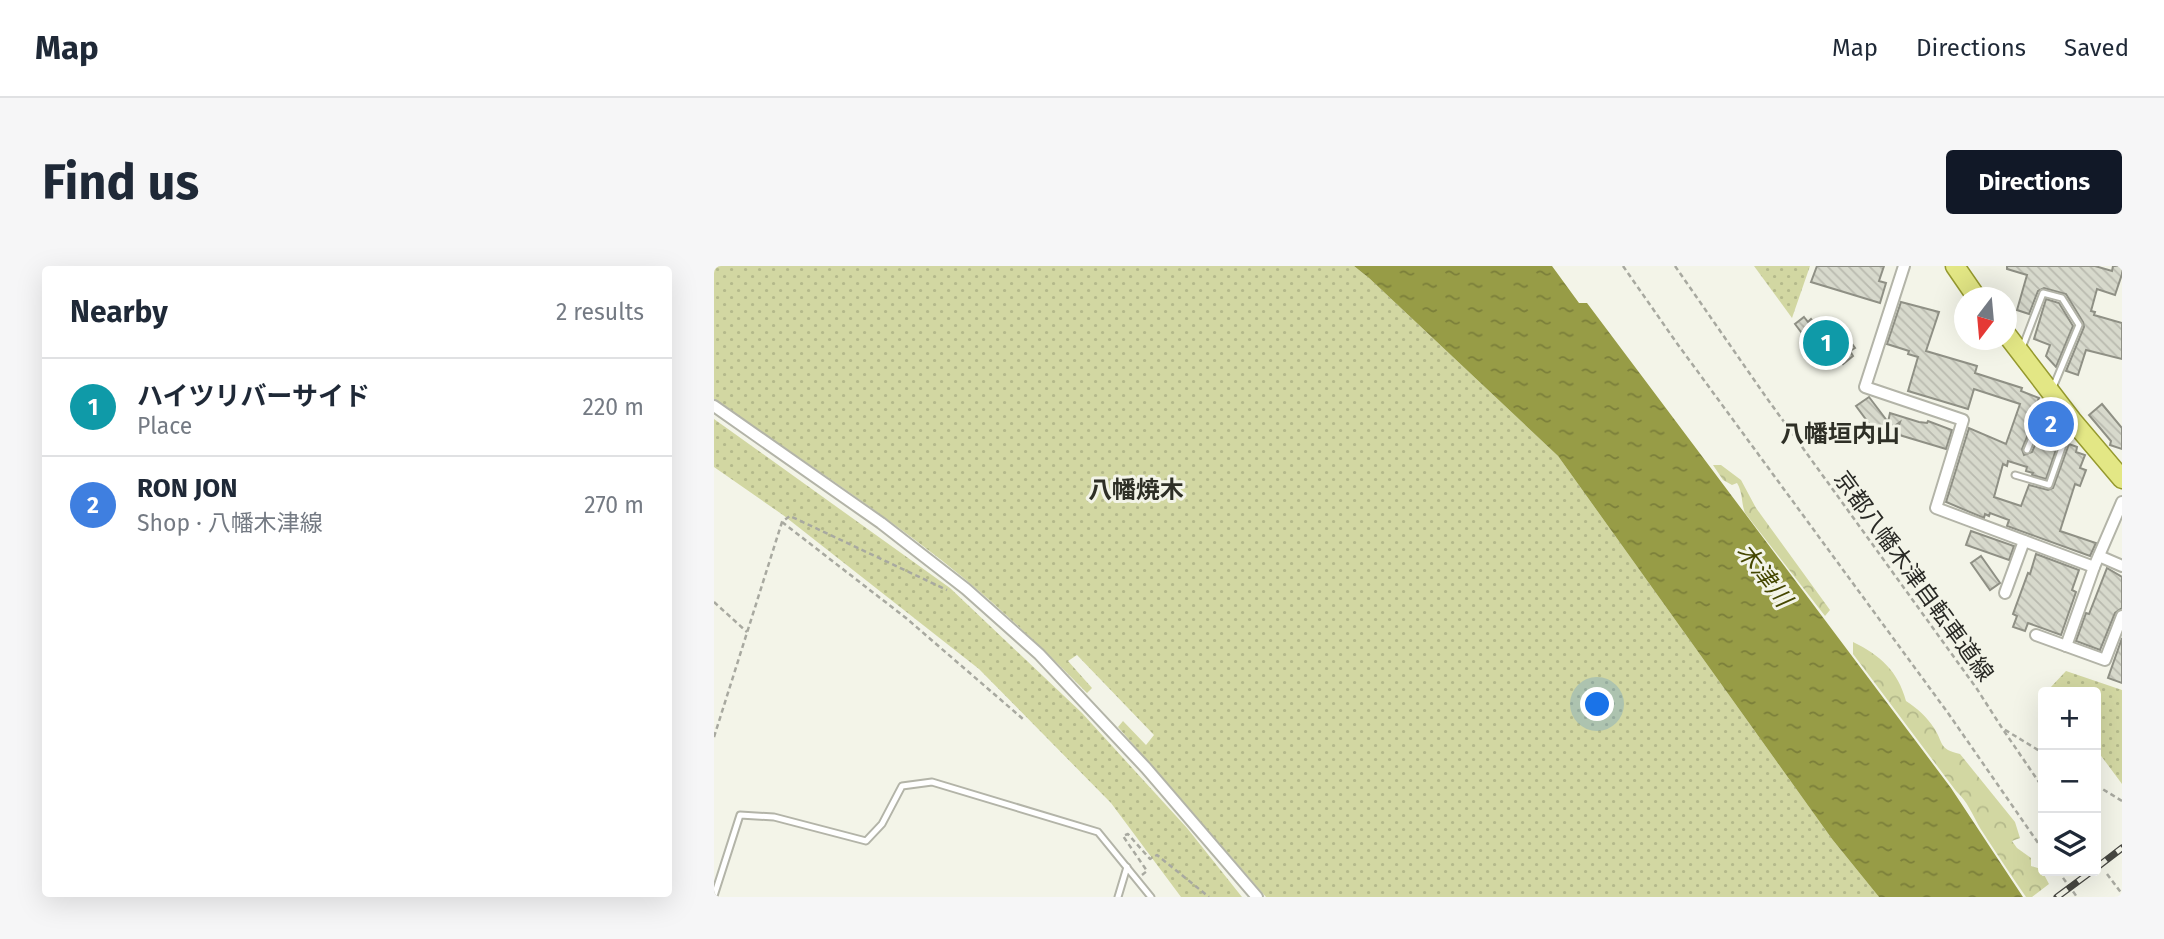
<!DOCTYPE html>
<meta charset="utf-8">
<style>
:root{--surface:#fff;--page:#f6f6f7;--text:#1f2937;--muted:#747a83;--line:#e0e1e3;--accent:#111827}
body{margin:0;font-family:"Fira Sans","Noto Sans JP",sans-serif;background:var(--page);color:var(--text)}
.controls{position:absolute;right:21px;bottom:21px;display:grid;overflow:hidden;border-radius:7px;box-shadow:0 7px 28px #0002}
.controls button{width:63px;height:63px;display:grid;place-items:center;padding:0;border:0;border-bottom:2px solid var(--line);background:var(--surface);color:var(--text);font:35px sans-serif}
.compass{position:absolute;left:1240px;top:21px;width:63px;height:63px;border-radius:50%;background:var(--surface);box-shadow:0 7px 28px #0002;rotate:196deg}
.you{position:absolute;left:884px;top:439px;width:24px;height:24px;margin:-18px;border:5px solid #fff;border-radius:50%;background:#1a73e8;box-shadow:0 0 0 10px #1a73e833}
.badge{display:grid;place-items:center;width:46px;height:46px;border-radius:50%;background:var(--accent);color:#fff;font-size:23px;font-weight:700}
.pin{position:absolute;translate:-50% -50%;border:4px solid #fff;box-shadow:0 2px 7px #0006}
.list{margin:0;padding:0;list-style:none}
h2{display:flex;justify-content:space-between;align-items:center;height:91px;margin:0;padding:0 28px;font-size:30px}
h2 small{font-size:23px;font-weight:400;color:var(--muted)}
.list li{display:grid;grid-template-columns:46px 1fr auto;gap:21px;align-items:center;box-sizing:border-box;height:98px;padding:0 28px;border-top:2px solid var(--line)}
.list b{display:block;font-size:26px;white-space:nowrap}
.list p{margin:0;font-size:23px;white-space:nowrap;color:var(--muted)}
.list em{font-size:23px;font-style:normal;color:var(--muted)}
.icon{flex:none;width:38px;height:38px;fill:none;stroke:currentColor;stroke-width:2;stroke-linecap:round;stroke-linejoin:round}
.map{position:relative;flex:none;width:1408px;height:631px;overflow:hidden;border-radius:7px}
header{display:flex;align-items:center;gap:42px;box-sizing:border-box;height:98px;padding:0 35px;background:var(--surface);border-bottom:2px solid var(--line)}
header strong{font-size:33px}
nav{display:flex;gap:38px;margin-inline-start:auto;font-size:24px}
.intro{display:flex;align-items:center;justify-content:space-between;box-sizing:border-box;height:168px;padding:0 42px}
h1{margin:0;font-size:49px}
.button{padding:18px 32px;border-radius:7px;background:var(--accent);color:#fff;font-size:24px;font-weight:700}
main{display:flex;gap:42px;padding:0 42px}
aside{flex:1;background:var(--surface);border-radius:7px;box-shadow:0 7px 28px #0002}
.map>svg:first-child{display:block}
.grass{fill:url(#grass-dots)}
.forest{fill:url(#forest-crowns)}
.water{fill:url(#water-ripples)}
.building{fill:url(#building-back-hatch);stroke:#8f9085;stroke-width:2}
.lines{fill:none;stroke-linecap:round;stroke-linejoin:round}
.service-casing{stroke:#b3b4a8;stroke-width:9}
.minor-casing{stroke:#b3b4a8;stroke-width:14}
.primary-casing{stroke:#969a2f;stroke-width:21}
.path{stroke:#a8a9a0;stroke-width:2.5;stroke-dasharray:5 3.5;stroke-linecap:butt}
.service{stroke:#fff;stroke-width:5}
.minor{stroke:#fff;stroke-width:10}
.primary{stroke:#e3e785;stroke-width:18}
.rail-casing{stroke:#474742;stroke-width:7}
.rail{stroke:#f3f4e8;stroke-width:4.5;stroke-dasharray:13;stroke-linecap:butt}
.labels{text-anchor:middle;stroke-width:6;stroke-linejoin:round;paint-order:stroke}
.street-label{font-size:23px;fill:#292925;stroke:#f3f4e8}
.neighbourhood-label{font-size:24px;font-weight:bold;fill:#2e2f26;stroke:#f3f4e8}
.water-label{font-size:24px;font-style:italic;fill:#454701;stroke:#f3f4e8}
</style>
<header>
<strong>Map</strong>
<nav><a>Map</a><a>Directions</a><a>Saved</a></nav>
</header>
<div class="intro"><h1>Find us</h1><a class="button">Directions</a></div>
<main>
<aside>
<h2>Nearby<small>2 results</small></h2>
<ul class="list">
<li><span class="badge" style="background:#0f9aa8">1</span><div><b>ハイツリバーサイド</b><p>Place</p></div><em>220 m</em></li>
<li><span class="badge" style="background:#3f7fe0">2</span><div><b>RON JON</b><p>Shop · 八幡木津線</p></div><em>270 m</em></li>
</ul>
</aside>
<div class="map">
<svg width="1408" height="631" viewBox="0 0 1408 631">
<defs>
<pattern id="grass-dots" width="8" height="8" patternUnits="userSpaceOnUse" patternTransform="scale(1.75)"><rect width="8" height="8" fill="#d2d7a2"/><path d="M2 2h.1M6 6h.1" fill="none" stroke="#b4b98b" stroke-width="1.8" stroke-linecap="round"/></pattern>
<pattern id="forest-crowns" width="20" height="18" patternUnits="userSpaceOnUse" patternTransform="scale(1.75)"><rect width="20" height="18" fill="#d2d7a2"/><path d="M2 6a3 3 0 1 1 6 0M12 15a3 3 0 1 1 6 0" fill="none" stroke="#b4b98b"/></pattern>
<pattern id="water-ripples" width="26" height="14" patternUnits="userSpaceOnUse" patternTransform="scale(1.75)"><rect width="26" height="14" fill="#979c46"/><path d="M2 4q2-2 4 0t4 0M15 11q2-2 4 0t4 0" fill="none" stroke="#7b7f3a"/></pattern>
<pattern id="building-back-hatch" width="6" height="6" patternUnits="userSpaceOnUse" patternTransform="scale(1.75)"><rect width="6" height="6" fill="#d7d9cc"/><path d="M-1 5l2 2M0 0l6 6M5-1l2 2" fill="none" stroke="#b9baaf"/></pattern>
</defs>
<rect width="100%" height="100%" fill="#f3f4e8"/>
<g class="grass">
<path d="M0 0H640L655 12 844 190 1118 573 1165 631H552L404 461 409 455 432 479 440 469 363 389 354 395 378 422 373 427C334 388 294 349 252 314 172 248 84 192 0 133Z"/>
<polygon points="1040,0 1096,0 1078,52"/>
<polygon points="0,153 236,322 368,447 473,562 528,631 467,631 397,537 265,403 69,249 0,201"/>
<polygon points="1352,405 1408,424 1408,518 1382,483 1382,426 1340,426 1336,422"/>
</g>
<g class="forest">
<path d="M999 199H1007L1027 214 1042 242 1116 344 1111 350 1031 247C1027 236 1029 227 1023 217L1018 219 1009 214Z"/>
<path d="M1139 376C1166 389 1184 405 1192 435 1203 442 1213 451 1220 462 1230 477 1224 483 1246 488L1301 556 1306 572 1298 575 1303 582 1317 592V600L1327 603 1335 618 1318 631H1312C1296 608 1281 585 1266 562 1258 548 1254 536 1242 525L1139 388Z"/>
</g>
<polygon class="water" points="640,0 838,0 865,37 873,37 1237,522 1309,631 1165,631 1118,573 844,190 655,12"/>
<g class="building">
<polygon points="1103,0 1170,0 1165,15 1172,17 1166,37 1097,16"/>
<polygon points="1293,0 1381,0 1398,5 1399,0 1408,0 1408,8 1401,29 1383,23 1377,45 1381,46 1380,49 1408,57 1408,93 1372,84 1364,109 1352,105 1370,61 1369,56 1352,28 1330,22 1324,25 1315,48 1303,44 1313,9 1293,3"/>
<polygon points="1332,33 1345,37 1359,60 1342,101 1332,90 1336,79 1320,73"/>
<polygon points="1187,36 1225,46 1212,85 1263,100 1261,107 1308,122 1307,125 1325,132 1320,143 1323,147 1308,183 1310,189 1318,186 1333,151 1342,154 1341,158 1346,159 1341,173 1345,175 1332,213 1318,209 1319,207 1312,205 1313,201 1294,195 1293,200 1289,198 1280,231 1307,240 1315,219 1334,224 1339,222 1355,178 1363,181 1362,186 1371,189 1366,202 1372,204 1366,220 1361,218 1346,265 1382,277 1376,290 1293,260 1295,254 1276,247 1275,250 1271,248 1270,252 1232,236 1255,162 1292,178 1306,138 1260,123 1254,143 1194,125 1204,91 1194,88 1195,85 1173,78"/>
<polygon points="1090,51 1094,56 1097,53 1102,59 1105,56 1113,66 1118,62 1123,68 1128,64 1141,82 1136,85 1139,90 1129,98 1122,89 1120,91 1114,84 1105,90 1081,58"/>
<polygon points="1155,131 1174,156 1176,147 1205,156 1213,157 1214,155 1238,164 1232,183 1182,168 1186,156 1165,171 1142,140"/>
<polygon points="1388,138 1408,162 1408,183 1396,179 1397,175 1375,149"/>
<polygon points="1257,265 1300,280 1295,294 1252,279"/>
<polygon points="1322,288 1365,304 1358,324 1362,326 1347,369 1314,357 1311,365 1299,361 1303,350 1299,348 1314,307 1316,308"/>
<polygon points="1267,290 1286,317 1276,324 1257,297"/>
<polygon points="1393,302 1408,311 1408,342 1401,347 1386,384 1362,375 1372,347 1375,348"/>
<polygon points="1408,372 1408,417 1394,412"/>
</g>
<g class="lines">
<defs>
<g id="service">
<polyline points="1308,82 1329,27 1348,32 1365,59 1313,184"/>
<polyline points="1301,209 1335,219 1356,159"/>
<polyline points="0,630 26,549 60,551 152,575 168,558 188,520 218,516 384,566 437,631"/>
<polyline points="404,631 413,601"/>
</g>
<g id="minor">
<polyline points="1190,0 1151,121 1249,154 1222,242 1380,301"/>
<polyline points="0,140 167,257 252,323 325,388 432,502 543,631"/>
<polyline points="1385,290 1408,300"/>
<polyline points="1291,327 1310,275"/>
<polyline points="1322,369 1391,394 1408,350"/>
<polyline points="1352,380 1380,301 1408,236"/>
</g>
<g id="primary">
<polyline points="1241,0 1263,32"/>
<polyline points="1293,69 1358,154 1408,213"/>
</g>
</defs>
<use href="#service" class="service-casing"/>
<use href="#minor" class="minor-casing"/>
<use href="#primary" class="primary-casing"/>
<g class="path">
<polyline points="909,0 962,76 1234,447 1329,584"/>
<polyline points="961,0 1052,131 1263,423 1288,462 1329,487"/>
<polyline points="68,256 192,352 309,453"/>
<polyline points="0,336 33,366"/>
<polyline points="1290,465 1329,522"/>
<polyline points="0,471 68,256 76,250 233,324"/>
<polyline points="1382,519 1408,535"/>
<polyline points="1344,605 1363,631"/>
<polyline points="1393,608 1408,628"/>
<polyline points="428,609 433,605 409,570 414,568 436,593 443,589 495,631"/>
</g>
<use href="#service" class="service"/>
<use href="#minor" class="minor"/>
<use href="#primary" class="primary"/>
<defs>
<g id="rail">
<polyline points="1382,602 1408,582"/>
<polyline points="1343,631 1378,605"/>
</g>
</defs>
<use href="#rail" class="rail-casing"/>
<use href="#rail" class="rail"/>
</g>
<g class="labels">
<g class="street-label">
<text transform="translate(1200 310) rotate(54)" y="8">京都八幡木津自転車道線</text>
</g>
<g class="neighbourhood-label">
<text x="1126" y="176">八幡垣内山</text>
<text x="422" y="232">八幡焼木</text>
</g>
<g class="water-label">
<text transform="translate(1050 309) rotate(52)" y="8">木津川</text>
</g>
</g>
</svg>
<div class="controls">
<button>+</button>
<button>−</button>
<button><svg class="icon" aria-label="layers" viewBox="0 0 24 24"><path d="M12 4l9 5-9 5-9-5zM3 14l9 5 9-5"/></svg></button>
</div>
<svg class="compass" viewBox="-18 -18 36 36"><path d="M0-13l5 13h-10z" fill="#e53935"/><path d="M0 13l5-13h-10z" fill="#747a83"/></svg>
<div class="you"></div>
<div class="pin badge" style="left:1112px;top:77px;background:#0f9aa8">1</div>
<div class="pin badge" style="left:1337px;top:158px;background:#3f7fe0">2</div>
</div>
</main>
